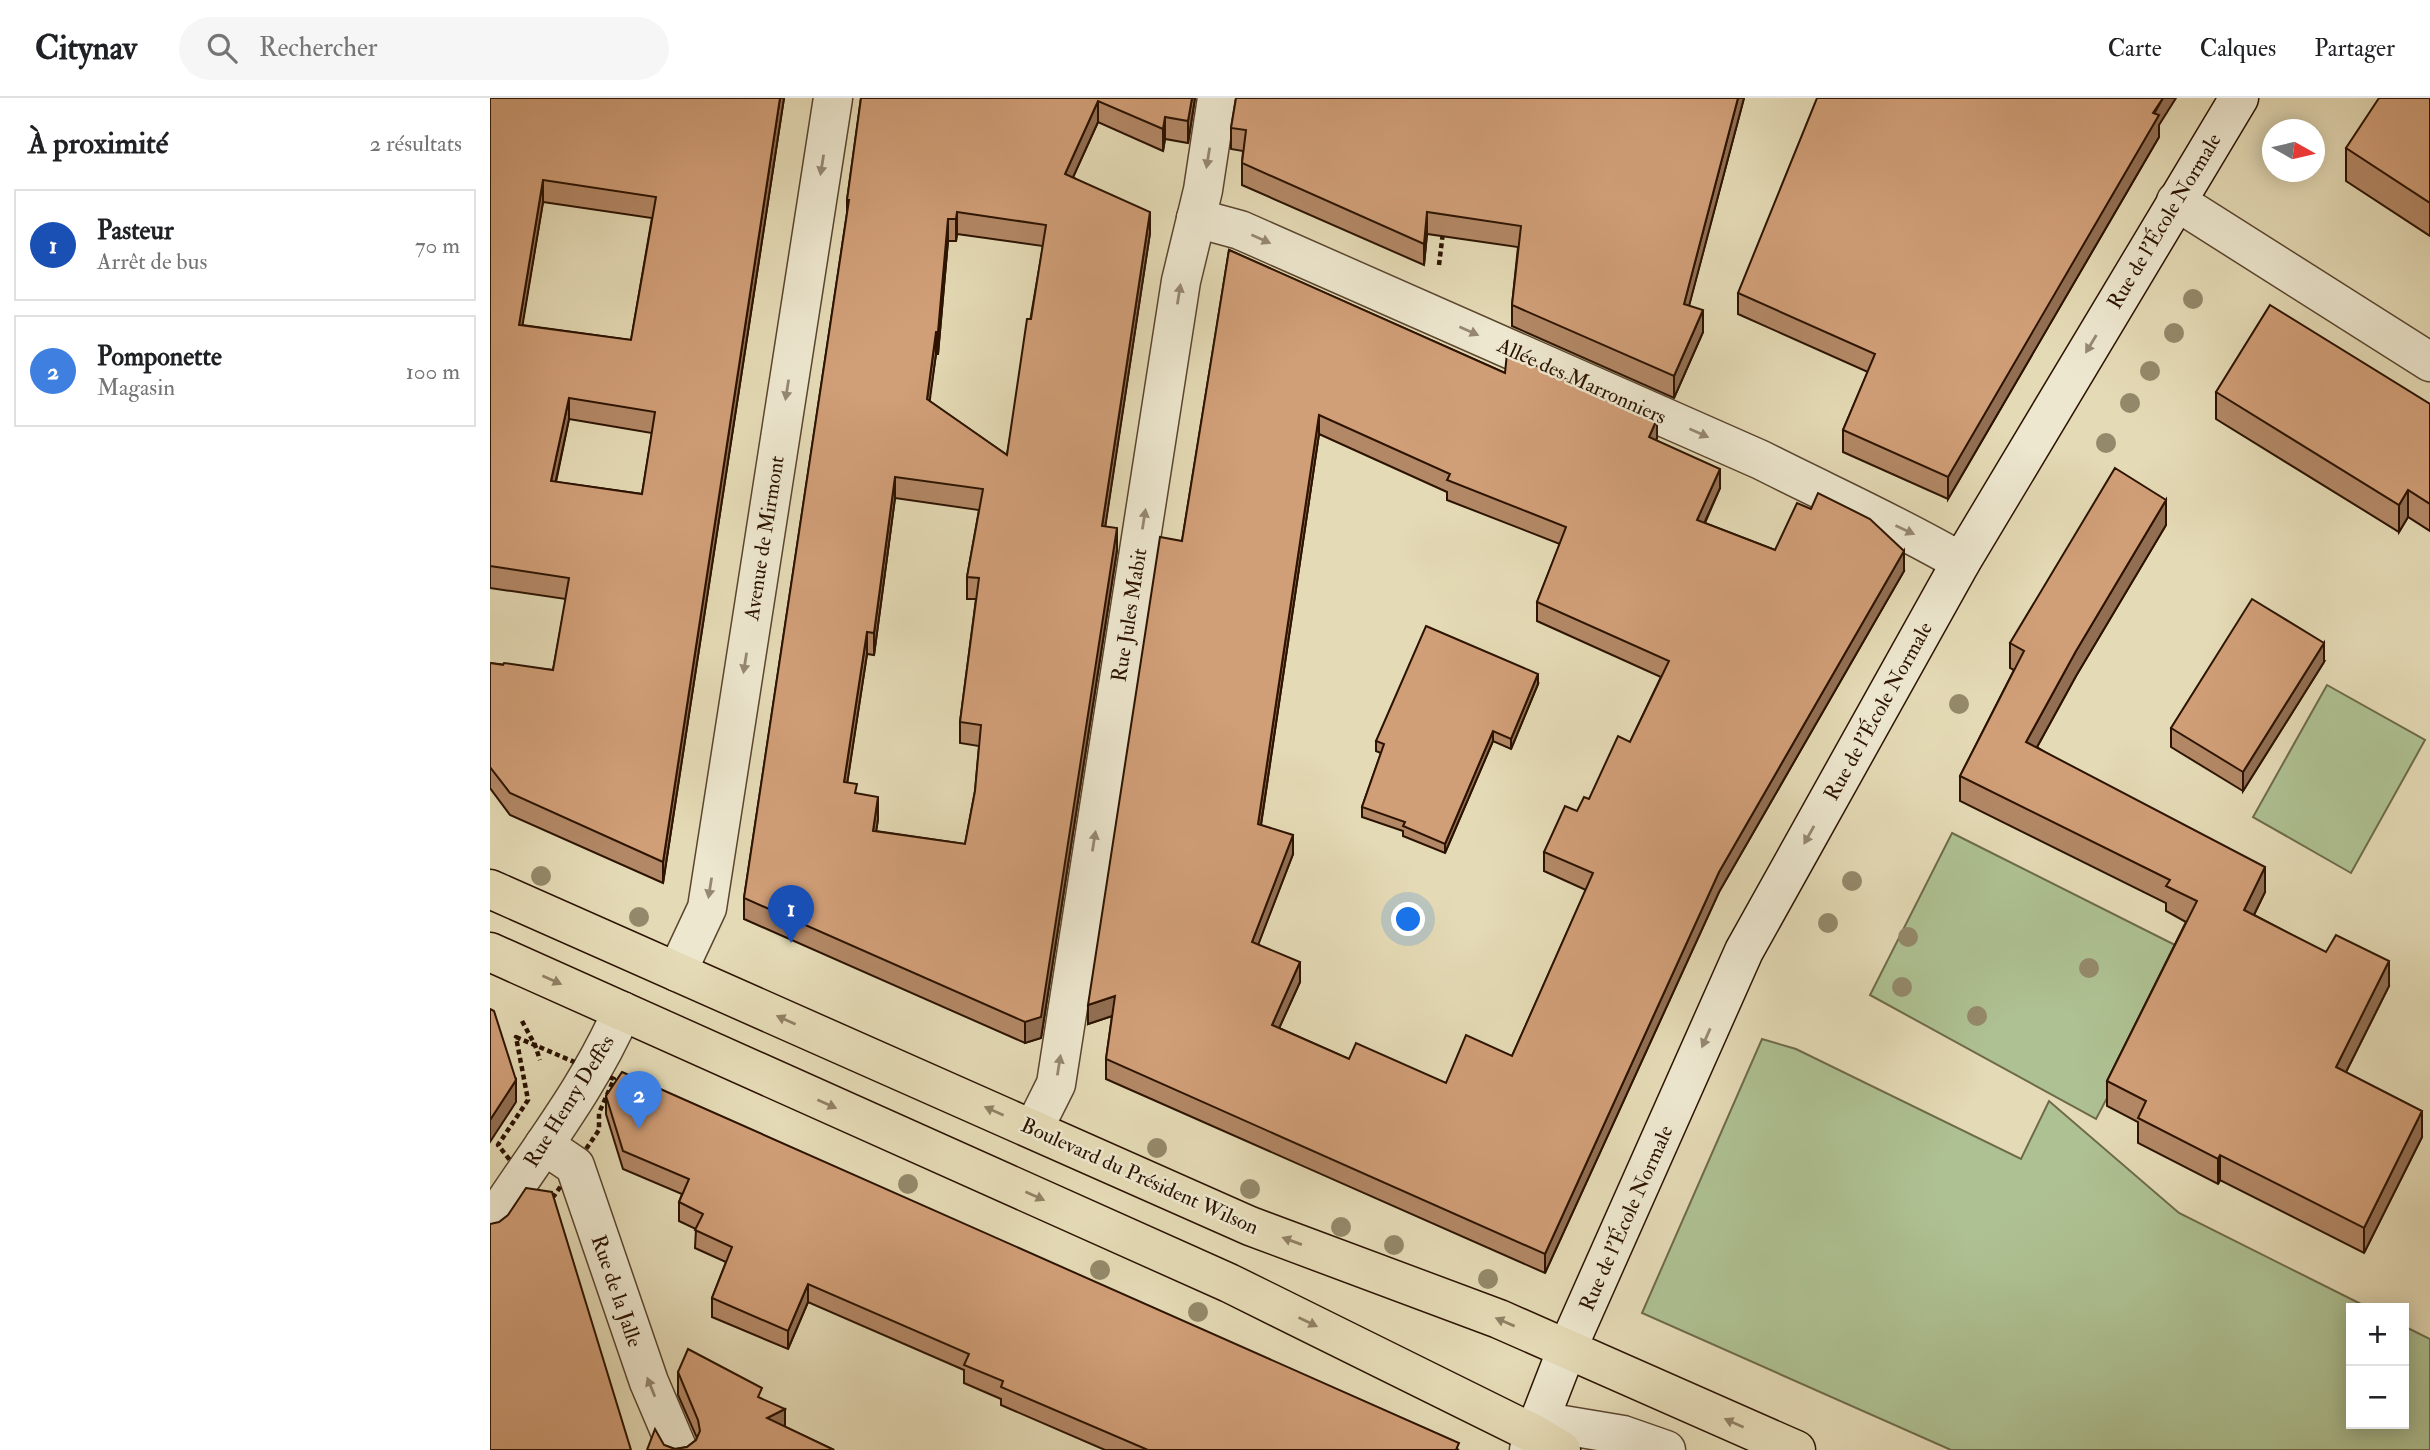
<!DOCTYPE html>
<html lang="fr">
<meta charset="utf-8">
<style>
:root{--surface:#fff;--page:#f6f6f6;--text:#202124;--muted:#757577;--line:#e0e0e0;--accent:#2563eb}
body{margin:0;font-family:"IM FELL Double Pica",serif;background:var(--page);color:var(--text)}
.controls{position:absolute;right:21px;bottom:21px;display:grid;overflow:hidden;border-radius:0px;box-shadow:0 4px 18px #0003}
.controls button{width:63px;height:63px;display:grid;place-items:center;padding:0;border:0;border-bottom:2px solid var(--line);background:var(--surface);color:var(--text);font:35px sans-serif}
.compass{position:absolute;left:1772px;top:21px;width:63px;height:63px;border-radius:50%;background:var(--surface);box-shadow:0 4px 18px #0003;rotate:98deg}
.you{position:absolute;left:919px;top:822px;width:24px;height:24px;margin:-18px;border:5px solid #fff;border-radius:50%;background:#1a73e8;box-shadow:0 0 0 10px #1a73e833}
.badge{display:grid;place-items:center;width:46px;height:46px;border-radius:50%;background:var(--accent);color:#fff;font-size:23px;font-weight:700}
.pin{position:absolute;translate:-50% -58px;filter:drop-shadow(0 2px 4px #0008)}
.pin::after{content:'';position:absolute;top:37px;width:24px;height:21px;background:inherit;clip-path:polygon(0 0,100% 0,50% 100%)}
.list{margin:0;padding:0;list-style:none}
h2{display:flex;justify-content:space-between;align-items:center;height:91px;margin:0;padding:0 28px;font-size:30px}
h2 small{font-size:23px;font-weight:400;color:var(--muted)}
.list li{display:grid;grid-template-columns:46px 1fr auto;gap:21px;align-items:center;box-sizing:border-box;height:112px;margin:0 14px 14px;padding:0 14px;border:2px solid var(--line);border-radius:0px}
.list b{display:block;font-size:26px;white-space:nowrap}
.list p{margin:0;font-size:23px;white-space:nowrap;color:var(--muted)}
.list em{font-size:23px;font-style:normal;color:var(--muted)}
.icon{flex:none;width:38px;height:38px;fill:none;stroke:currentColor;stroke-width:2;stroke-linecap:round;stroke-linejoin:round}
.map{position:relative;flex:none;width:1940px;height:1352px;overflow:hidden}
header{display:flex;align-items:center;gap:42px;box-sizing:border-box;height:98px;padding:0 35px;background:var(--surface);border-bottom:2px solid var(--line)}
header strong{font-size:33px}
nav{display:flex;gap:38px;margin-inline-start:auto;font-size:24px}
.search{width:490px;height:63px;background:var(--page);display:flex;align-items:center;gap:18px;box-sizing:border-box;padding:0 24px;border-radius:38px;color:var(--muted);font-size:26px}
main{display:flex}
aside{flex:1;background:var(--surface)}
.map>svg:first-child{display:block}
.green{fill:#aec192;stroke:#6d6a4a;stroke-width:2}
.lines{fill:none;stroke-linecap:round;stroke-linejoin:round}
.minor-casing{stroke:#5a452e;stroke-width:41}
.tertiary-casing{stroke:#5a452e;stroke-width:41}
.secondary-casing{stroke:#2c1301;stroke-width:41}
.primary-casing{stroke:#2c1301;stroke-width:41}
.path{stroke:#2c1301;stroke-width:4.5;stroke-dasharray:5 3.5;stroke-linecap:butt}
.minor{stroke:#ede7cf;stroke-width:38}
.tertiary{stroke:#ede7cf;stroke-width:38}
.secondary{stroke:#ede7cf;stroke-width:38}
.primary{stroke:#e4dab5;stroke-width:38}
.tree{fill:#94896a}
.wall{fill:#b38866;stroke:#2c1301;stroke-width:2;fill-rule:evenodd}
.shaded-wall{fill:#926f53;stroke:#2c1301;stroke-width:2}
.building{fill:#d09e77;stroke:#2c1301;stroke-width:2;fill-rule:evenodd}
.oneway{fill:#968872}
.oneway2{fill:#918064}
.labels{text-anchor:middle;stroke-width:5;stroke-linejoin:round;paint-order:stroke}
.street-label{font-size:21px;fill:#2c1301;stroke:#ede7cf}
</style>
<header>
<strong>Citynav</strong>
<div class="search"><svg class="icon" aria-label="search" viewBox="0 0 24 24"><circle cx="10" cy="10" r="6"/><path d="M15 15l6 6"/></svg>Rechercher</div>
<nav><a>Carte</a><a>Calques</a><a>Partager</a></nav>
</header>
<main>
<aside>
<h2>À proximité<small>2 résultats</small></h2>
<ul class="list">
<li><span class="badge" style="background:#1a4fb4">1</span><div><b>Pasteur</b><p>Arrêt de bus</p></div><em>70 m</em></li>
<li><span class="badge" style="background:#3f7fe0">2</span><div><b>Pomponette</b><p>Magasin</p></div><em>100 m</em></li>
</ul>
</aside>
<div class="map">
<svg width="1940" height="1352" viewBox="0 0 1940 1352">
<rect width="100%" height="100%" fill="#e4dab5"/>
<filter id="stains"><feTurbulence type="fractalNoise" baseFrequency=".00286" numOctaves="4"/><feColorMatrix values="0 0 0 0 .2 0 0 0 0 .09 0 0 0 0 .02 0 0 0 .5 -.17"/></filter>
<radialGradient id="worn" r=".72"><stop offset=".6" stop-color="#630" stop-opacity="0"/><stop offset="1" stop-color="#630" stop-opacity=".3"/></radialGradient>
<g class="green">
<polygon points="1837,587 1935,642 1861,775 1763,719"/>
<polygon points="1462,735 1695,852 1606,1021 1380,897"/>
<polygon points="1272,941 1306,951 1531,1061 1559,1003 1689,1115 1879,1210 1861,1210 1861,1326 1914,1326 1914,1228 1940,1241 1940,1352 1461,1352 1152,1215"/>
</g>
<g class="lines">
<defs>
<g id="minor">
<polyline points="1686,103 1940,264"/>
<path d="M706 120 750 132 1271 362C1338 396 1406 426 1471 464"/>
<polyline points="187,874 217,810 343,0"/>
<polyline points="544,1030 566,986 691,183 713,92 727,0"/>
<polyline points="54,1047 85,1068 159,1284 188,1352"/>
<path d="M0 1127C45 1057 99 990 132 913"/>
</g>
<polyline id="tertiary" points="1039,1352 1044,1336 1067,1326 1133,1337 1176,1352"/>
<polyline id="secondary" points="1044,1336 1077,1251 1254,853 1471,464 1749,0"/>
<g id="primary">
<polyline points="0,791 760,1128 1009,1221 1306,1352"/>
<polyline points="0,854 739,1185 1044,1336 1071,1352"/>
</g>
</defs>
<use href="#minor" class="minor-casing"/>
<use href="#tertiary" class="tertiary-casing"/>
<use href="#secondary" class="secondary-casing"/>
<use href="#primary" class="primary-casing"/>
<g class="path">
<polyline points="949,167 953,134"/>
<polyline points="32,923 45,947 50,962"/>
<polygon points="26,939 124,981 109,1015 109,1032 64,1098 57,1103 50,1100 8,1047 38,1002"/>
</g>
<use href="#minor" class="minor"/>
<use href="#tertiary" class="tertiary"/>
<use href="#secondary" class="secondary"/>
<use href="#primary" class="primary"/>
</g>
<g class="tree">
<circle cx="1703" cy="201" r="10"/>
<circle cx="1684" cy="235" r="10"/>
<circle cx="1660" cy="273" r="10"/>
<circle cx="1640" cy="305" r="10"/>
<circle cx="1616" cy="345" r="10"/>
<circle cx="1469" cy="606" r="10"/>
<circle cx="51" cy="778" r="10"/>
<circle cx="1362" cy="783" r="10"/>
<circle cx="149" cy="819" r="10"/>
<circle cx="1338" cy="825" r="10"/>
<circle cx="1418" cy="839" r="10"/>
<circle cx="1599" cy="870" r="10"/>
<circle cx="1412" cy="889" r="10"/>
<circle cx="1487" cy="918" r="10"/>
<circle cx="667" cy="1050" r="10"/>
<circle cx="418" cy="1086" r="10"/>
<circle cx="760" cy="1091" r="10"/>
<circle cx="851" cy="1129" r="10"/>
<circle cx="904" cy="1147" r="10"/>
<circle cx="610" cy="1172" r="10"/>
<circle cx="998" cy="1181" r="10"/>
<circle cx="708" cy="1214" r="10"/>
</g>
<g class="wall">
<path d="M0 0H294L173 785 20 717 0 690V565L63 572 76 501 0 490ZM53 104 162 120 141 242 32 227ZM79 321 162 335 152 396 66 384Z"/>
<path d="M371 0H705L698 45 675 41 673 53 608 24 583 79 660 135 615 428 627 452 551 940 535 945 254 821V800L357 115V102ZM467 136 553 148 517 357 439 303 446 256H448L458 143H466ZM405 400 489 412 477 479V501H486L470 624V645L489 648 485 693 475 746 386 733 388 721 357 685 377 556 384 557Z"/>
<polygon points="746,0 1254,0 1199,207 1213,234 1184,300 1022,228 1022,207 1028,149 937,136 934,167 752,87 752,65 753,53 741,51 741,30"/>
<polygon points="1940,0 1940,138 1856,83 1856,50"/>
<polygon points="1669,27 1669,39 1458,401 1353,354 1353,332 1378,274 1248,216 1248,195"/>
<path d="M739 152 1015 275 1167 340 1166 342 1230 390 1215 425 1285 452 1414 473 1229 794 1055 1175 616 981V961L622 918 598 926 692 443ZM829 336 957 394V402L1070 446 1047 504V523L1171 579 1140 644 1099 701 1087 713 1054 754V773L1096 792 1022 958 956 985 859 961 789 930 810 884 768 846 803 756 771 727Z"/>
<polygon points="1726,294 1940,306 1940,433 1918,419 1909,434 1726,321"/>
<polygon points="1676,427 1586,578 1547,649 1775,794 1764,817 1899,888 1856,974 1932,1039 1874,1155 1730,1082 1728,1086 1648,1045 1648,1024 1617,1008 1617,983 1696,824 1676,813 1676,805 1470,703 1470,678 1524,572 1520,570 1520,545"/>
<polygon points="1834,564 1753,693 1681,649 1681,630"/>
<polygon points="1048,586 1021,651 1003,643 955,755 913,738 913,733 872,719 872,709 891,655 886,653 886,643"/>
<polygon points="116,998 969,1352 615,1352 511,1307 511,1301 474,1285 474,1272 318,1204 298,1251 222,1219 222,1200 236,1164 205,1150 206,1131 189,1123 189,1104 192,1096 133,1071 116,1016"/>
<polygon points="188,1274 272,1301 295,1329 344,1352 157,1352 174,1347 185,1351 197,1349 206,1342 207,1340 188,1297"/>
</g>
<g class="shaded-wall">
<polygon points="290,0 294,0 173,785 173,764"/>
<polygon points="702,0 705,0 698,45 698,23"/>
<polygon points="1248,0 1254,0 1194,227 1194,206"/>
<polygon points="1673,0 1686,0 1669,27 1669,39 1458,401 1458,379"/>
<polygon points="608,3 608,24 575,97 575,76"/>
<polygon points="675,19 675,41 673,53 673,31"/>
<polygon points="53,82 53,104 29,248 29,227"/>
<polygon points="467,114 467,136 466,143 466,121"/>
<polygon points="660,114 660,135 612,450 612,428"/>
<polygon points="937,114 937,136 934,167 934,146"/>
<polygon points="458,121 458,143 448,256 448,234"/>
<polygon points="1213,212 1213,234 1184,300 1184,278"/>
<polygon points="446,234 446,256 437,323 437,301"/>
<polygon points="79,300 79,321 61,405 61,383"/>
<polygon points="829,317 829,336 768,746 768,726"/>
<polygon points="1167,321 1167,340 1159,358 1159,339"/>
<polygon points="1230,371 1230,390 1207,441 1207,422"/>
<polygon points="405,379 405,400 384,557 384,535"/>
<polygon points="1918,392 1918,419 1909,434 1909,407"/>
<polygon points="1676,402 1676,427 1586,578 1536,669 1536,644 1586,553"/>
<polygon points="627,430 627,452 551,940 535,945 535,924"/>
<polygon points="1414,453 1414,473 1229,794 1055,1175 1055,1156 1229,774"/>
<polygon points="377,534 377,556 354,706 354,684"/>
<polygon points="1834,545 1834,564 1753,693 1753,674"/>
<polygon points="1048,576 1048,586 1021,651 1021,641"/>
<polygon points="1003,633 1003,643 955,755 955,746"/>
<polygon points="388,699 388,721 383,755 383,733"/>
<polygon points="803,737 803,756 762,863 762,844"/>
<polygon points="1775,769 1775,794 1754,837 1754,812"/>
<polygon points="1899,863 1899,888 1846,994 1846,969"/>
<polygon points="810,864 810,884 782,946 782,927"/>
<polygon points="625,898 625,917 598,926 598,907"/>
<polygon points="26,982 26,1004 0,1044 0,1022"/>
<polygon points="1932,1013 1932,1039 1874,1155 1874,1130"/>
<polygon points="1730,1057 1730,1082 1728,1086 1728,1061"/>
<polygon points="318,1186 318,1204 298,1251 298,1233"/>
<polygon points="295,1311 295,1334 277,1320"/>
</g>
<g class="building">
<path d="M0 0H290L173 764 20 695 0 669V565L13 567 14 565 63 572 79 480 0 468ZM53 82 166 99 141 242 29 227ZM79 300 165 314 152 396 61 383Z"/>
<path d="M371 0H702L698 23 675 19 673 31 608 3 575 76 660 114 612 428 627 430 551 919 535 924 254 800 359 102H357ZM467 114 556 127 541 221H537L517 357 437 301 446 234H448L458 121H466ZM405 379 493 391 477 479 489 480 470 624 491 627 485 693 475 746 383 733 388 699 365 695 367 686 354 684 377 534 384 535Z"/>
<polygon points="746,0 1248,0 1194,206 1213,212 1184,278 1022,207 1031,128 937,114 934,146 752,65 756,32 741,30"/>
<polygon points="1327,0 1673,0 1663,15 1669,17 1458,379 1353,332 1385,256 1248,195"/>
<polygon points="1889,0 1940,0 1940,105 1856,50"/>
<path d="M739 152 1015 275 1017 255 1167 321 1159 339 1230 371 1207 422 1285 452 1307 405 1321 411 1328 395 1380 421 1414 453 1229 774 1055 1156 616 961 625 898 598 907 670 439 692 443ZM829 317 960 376 957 382 1076 429 1047 504 1179 563 1140 644 1128 638 1099 701 1094 699 1087 713 1075 708 1054 754 1103 775 1022 958 976 937 956 985 866 945 859 961 782 927 810 864 762 844 803 737 768 726Z"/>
<polygon points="1780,207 1940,306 1940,406 1918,392 1909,407 1726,294"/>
<polygon points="1625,370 1676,402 1586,553 1536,644 1775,769 1754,812 1836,854 1846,837 1899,863 1846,969 1932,1013 1874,1130 1730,1057 1728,1061 1648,1020 1656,1003 1617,983 1707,803 1676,788 1680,782 1470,678 1534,553 1520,545"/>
<polygon points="1762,501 1834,545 1753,674 1681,630"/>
<polygon points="936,528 1048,576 1021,641 1003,633 955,746 913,728 915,724 872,709 894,646 886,643"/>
<polygon points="0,911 4,913 26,982 0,1022"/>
<polygon points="132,974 969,1345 966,1352 658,1352 511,1289 513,1283 474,1267 479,1256 318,1186 298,1233 222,1200 242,1149 205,1132 213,1116 189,1104 199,1081 133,1053 116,998"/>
<polygon points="36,1090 62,1094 141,1352 0,1352 0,1126 9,1124 18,1117"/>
<polygon points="198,1251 272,1290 268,1299 295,1311 277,1320 344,1352 157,1352 165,1331 174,1347 185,1351 197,1349 206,1342 210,1333 208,1322 188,1274"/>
</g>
<defs><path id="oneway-solid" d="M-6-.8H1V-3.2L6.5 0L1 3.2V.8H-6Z" transform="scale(1.75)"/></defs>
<g class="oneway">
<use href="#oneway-solid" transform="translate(718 60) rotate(99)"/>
<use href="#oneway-solid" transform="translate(332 67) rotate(99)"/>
<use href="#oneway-solid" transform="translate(771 141) rotate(24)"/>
<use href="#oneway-solid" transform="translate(689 196) rotate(-81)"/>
<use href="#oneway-solid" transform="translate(979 233) rotate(24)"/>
<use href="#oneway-solid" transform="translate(1601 246) rotate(121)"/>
<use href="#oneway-solid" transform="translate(297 292) rotate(99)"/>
<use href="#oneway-solid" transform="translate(1209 335) rotate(24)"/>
<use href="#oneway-solid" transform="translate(654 421) rotate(-81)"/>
<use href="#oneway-solid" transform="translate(1415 432) rotate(25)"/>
<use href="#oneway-solid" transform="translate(255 565) rotate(99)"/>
<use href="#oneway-solid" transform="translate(1319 737) rotate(119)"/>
<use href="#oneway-solid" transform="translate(604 743) rotate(-81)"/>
<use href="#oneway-solid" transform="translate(220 790) rotate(99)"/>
<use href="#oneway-solid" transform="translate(1216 940) rotate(114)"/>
<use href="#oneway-solid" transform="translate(569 967) rotate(-81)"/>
<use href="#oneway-solid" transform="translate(161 1289) rotate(-112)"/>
</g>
<g class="oneway2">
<use href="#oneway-solid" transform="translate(62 882) rotate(24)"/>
<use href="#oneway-solid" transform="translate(296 922) rotate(-156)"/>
<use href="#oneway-solid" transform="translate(337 1006) rotate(24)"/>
<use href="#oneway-solid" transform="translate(504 1013) rotate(-156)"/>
<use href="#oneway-solid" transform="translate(545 1098) rotate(24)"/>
<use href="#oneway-solid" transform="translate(802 1143) rotate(-160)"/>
<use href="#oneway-solid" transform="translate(818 1224) rotate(26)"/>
<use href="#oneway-solid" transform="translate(1015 1224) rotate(-157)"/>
<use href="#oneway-solid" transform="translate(1244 1325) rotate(-156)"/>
</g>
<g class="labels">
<g class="street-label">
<text transform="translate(1674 123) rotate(-59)" y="7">Rue de l'École Normale</text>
<text transform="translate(1092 283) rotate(24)" y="7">Allée des Marronniers</text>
<text transform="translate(274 440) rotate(-81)" y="7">Avenue de Mirmont</text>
<text transform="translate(639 517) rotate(-81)" y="7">Rue Jules Mabit</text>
<text transform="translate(1388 613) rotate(-61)" y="7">Rue de l'École Normale</text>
<text transform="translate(79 1003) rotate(-58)" y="7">Rue Henry Deffès</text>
<text transform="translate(650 1078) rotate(24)" y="7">Boulevard du Président Wilson</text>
<text transform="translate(1136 1120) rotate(-66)" y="7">Rue de l'École Normale</text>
<text transform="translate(127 1193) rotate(71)" y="7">Rue de la Jalle</text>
</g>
</g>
<rect width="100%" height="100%" filter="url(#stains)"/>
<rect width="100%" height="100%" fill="url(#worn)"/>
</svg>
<div class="controls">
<button>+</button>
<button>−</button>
</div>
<svg class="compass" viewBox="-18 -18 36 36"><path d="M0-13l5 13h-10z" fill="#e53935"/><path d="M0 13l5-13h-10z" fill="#757577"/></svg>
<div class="you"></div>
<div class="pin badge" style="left:301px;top:845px;background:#1a4fb4">1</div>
<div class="pin badge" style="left:149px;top:1031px;background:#3f7fe0">2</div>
</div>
</main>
